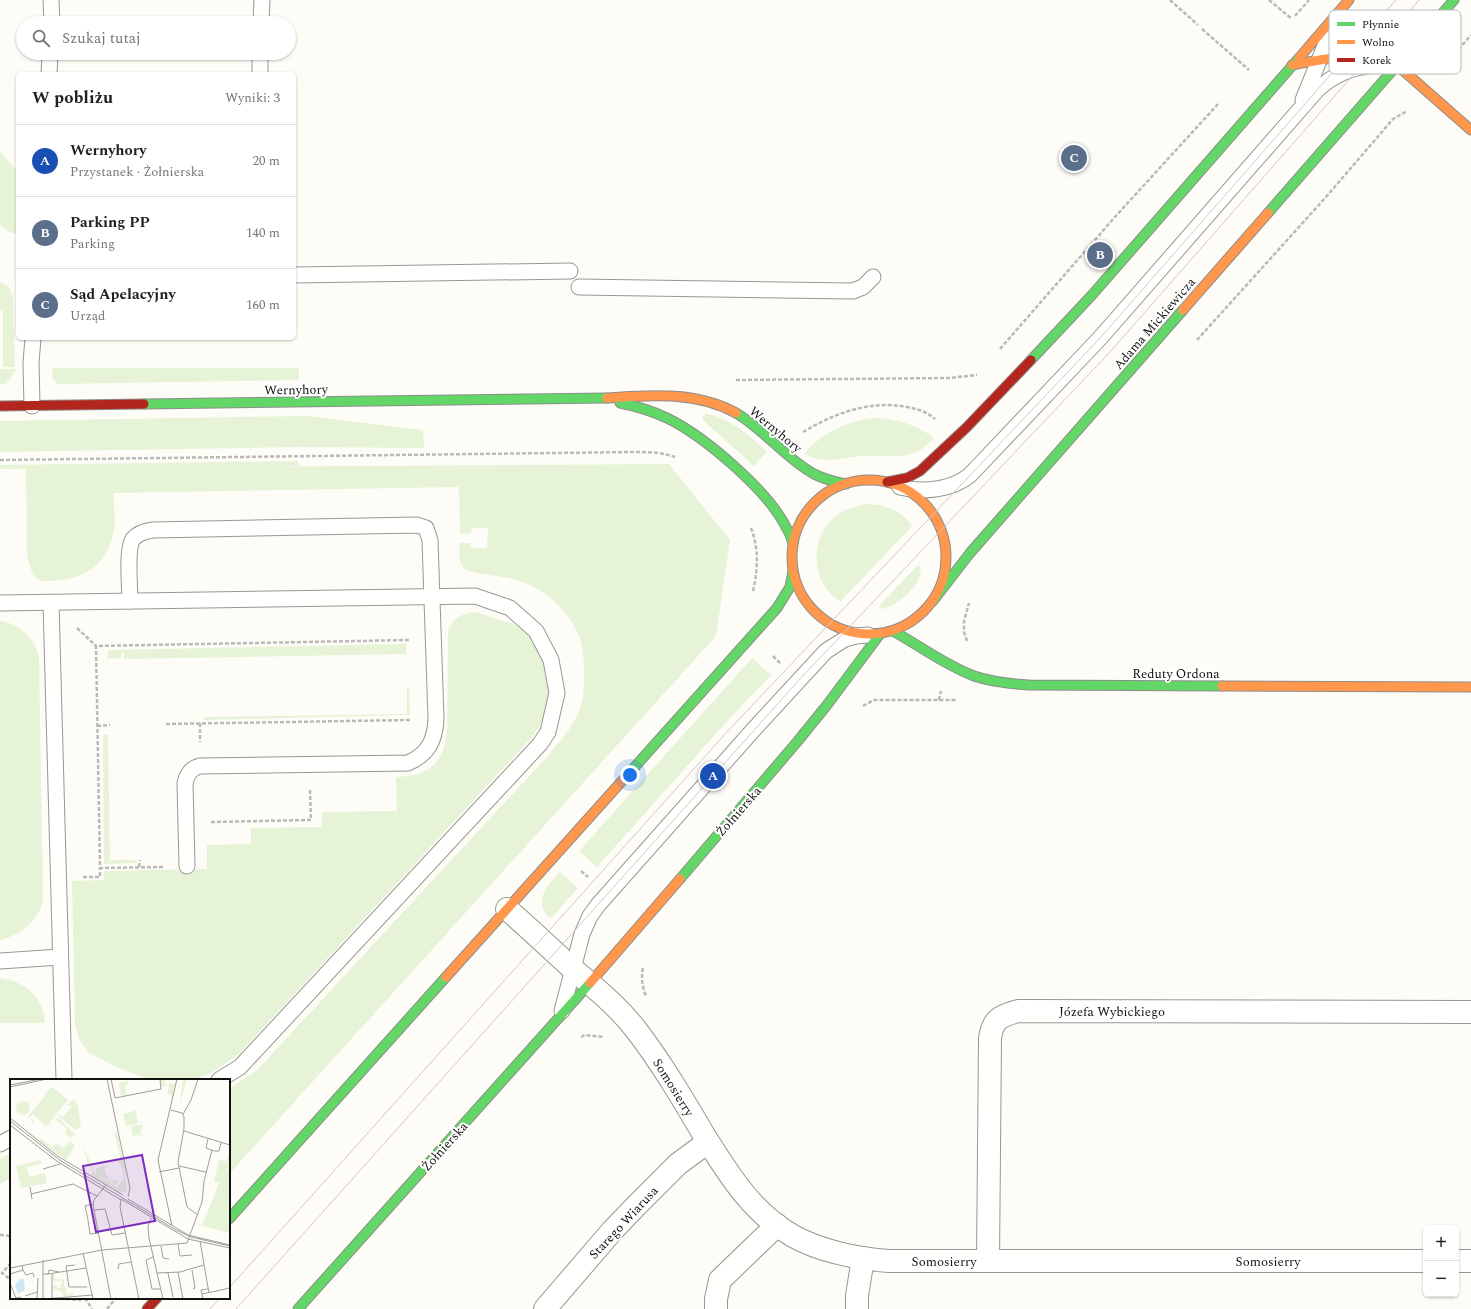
<!DOCTYPE html>
<html lang="pl">
<meta charset="utf-8">
<style>
:root{--surface:#fff;--page:#f2f2f2;--text:#202124;--muted:#757577;--line:#e0e0e0;--accent:#111827}
body{margin:0;font-family:Spectral,serif;background:var(--page);color:var(--text)}
.controls{position:absolute;right:12px;bottom:12px;display:grid;overflow:hidden;border-radius:6px;box-shadow:0 1px 3px #0004}
.controls button{width:36px;height:36px;display:grid;place-items:center;padding:0;border:0;border-bottom:1px solid var(--line);background:var(--surface);color:var(--text);font:20px sans-serif}
.you{position:absolute;left:630px;top:775px;width:14px;height:14px;margin:-10px;border:3px solid #fff;border-radius:50%;background:#1a73e8;box-shadow:0 0 0 6px #1a73e833}
.badge{display:grid;place-items:center;width:26px;height:26px;border-radius:50%;background:var(--accent);color:#fff;font-size:13px;font-weight:700}
.pin{position:absolute;translate:-50% -50%;border:2px solid #fff;box-shadow:0 1px 4px #0006}
.list{margin:0;padding:0;list-style:none}
h2{display:flex;justify-content:space-between;align-items:center;height:52px;margin:0;padding:0 16px;font-size:17px}
h2 small{font-size:13px;font-weight:400;color:var(--muted)}
.list li{display:grid;grid-template-columns:26px 1fr auto;gap:12px;align-items:center;box-sizing:border-box;height:72px;padding:0 16px;border-top:1px solid var(--line)}
.list b{display:block;font-size:15px;white-space:nowrap}
.list p{margin:0;font-size:13px;white-space:nowrap;color:var(--muted)}
.list em{font-size:13px;font-style:normal;color:var(--muted)}
.icon{flex:none;width:22px;height:22px;fill:none;stroke:currentColor;stroke-width:2;stroke-linecap:round;stroke-linejoin:round}
.map{position:relative;flex:none;width:1471px;height:1309px;overflow:hidden}
.search{position:absolute;background:var(--surface);box-shadow:0 1px 3px #0004;left:16px;top:16px;width:280px;height:44px;display:flex;align-items:center;gap:10px;box-sizing:border-box;padding:0 14px;border-radius:22px;color:var(--muted);font-size:15px}
.panel{position:absolute;background:var(--surface);box-shadow:0 1px 3px #0004;left:16px;top:72px;width:280px;height:268px;border-radius:6px}
.map>svg:first-child{display:block}
.green{fill:#e7f3d7}
.lines{fill:none;stroke-linecap:round;stroke-linejoin:round}
.lane-casing{stroke:#979795;stroke-width:17}
.street-casing{stroke:#979795;stroke-width:24}
.fast-casing{stroke:#8e8d8b;stroke-width:11}
.slow-casing{stroke:#8e8d8b;stroke-width:11}
.jam-casing{stroke:#8e8d8b;stroke-width:11}
.path{stroke:#b9b9b8;stroke-width:2.5;stroke-dasharray:4 2;stroke-linecap:butt}
.lane{stroke:#fffffe;stroke-width:15}
.street{stroke:#fffffe;stroke-width:22}
.fast{stroke:#63d668;stroke-width:9}
.slow{stroke:#ff974d;stroke-width:9}
.jam{stroke:#b3261e;stroke-width:9}
.tram{stroke:#d9c6c7;stroke-width:1}
.labels{text-anchor:middle;stroke-width:4;stroke-linejoin:round;paint-order:stroke}
.street-label{font-size:13px;fill:#111;stroke:#fff}
.inset-road{fill:none;stroke:#9f9e9b;stroke-width:1}
.view{fill:#7b2cbf;fill-opacity:0.15;stroke:#7b2cbf;stroke-width:2}
.inset-edge{fill:none;stroke:#111;stroke-width:2}
.key{fill:#fff;stroke:#b8b8b8;stroke-width:1}
.key-label{font-size:11px;fill:#111}
</style>
<div class="map">
<svg width="1471" height="1309" viewBox="0 0 1471 1309">
<rect width="100%" height="100%" fill="#fdfcf7"/>
<g class="green">
<path d="M0 152 18 171V233C10 234 5 229 0 224Z"/>
<polygon points="0,282 9,287 13,296 15,367 3,367 3,311 0,311"/>
<polygon points="53,368 299,368 299,380 58,384 52,378"/>
<polygon points="0,369 17,369 6,384 0,384"/>
<path d="M706 414C729 417 750 436 767 452L754 466 703 420V416Z"/>
<polygon points="307,416 423,430 424,448 301,447 0,452 0,421"/>
<path d="M873 418C896 418 915 424 934 438 911 464 891 454 862 456 838 458 828 465 804 454 823 432 845 422 873 418Z"/>
<path d="M298 461 299 466 197 467 669 464 730 540 716 636 229 1174V1089L258 1069 546 758C556 745 574 727 579 711 584 699 584 688 584 675 584 663 584 648 579 636 570 614 552 596 530 585 510 576 489 576 468 571 457 564 460 555 459 543H471V548H487L488 528H472L471 533 460 534 459 487 114 493C113 505 116 518 114 530 107 570 78 582 41 581L33 575 27 557 26 469H0V465Z"/>
<path d="M869 504C885 505 903 511 912 526L841 601H839C809 581 809 533 839 514 848 508 858 505 869 504Z"/>
<path d="M917 566H920C926 582 896 608 881 609L880 605Z"/>
<path d="M475 612 516 625 529 634 540 648 550 677 549 700 543 720 533 736 239 1054 213 1072 199 1078 189 1080H150L116 1067 88 1052 79 1039 75 1023 72 881 104 880V871L207 869V845L251 844V828L322 827V812L397 811 396 777C428 776 444 764 447 731L448 631C454 618 460 614 475 612Z"/>
<path d="M0 621C20 624 34 637 39 657L43 899C40 921 20 935 0 940Z"/>
<polygon points="406,644 406,654 124,659 124,652 121,652 121,658 107,659 108,650"/>
<polygon points="752,658 771,675 729,719 597,867 579,851"/>
<polygon points="407,688 409,688 410,715 204,720 204,717 407,714"/>
<polygon points="104,735 108,735 110,860 137,860 137,863 104,864 103,735"/>
<path d="M560 872 578 888 553 916 550 918C532 901 548 885 560 872Z"/>
<path d="M0 978C25 981 43 997 45 1023H0Z"/>
<polygon points="11,1153 11,1178 0,1184 0,1159"/>
</g>
<g class="lines">
<defs>
<g id="lane">
<polyline points="51,0 52,23"/>
<polyline points="261,23 262,0"/>
<polyline points="49,74 50,53"/>
<polyline points="260,74 260,53"/>
<polyline points="1303,100 1333,26"/>
<polyline points="294,275 570,271"/>
<polyline points="579,287 853,291 863,287 873,277"/>
<polyline points="32,406 31,363 33,338"/>
<path d="M900 487C923 493 952 490 970 475L1101 337 1317 90C1334 74 1354 66 1377 65"/>
<path d="M130 601C130 587 126 549 133 539 138 533 145 531 153 530L417 525 426 528 430 540 436 719C435 741 428 754 408 763L200 766C191 768 187 774 185 783L187 866"/>
<polyline points="0,603 475,596 510,608 536,631 551,660 557,693 548,732 540,744 240,1067 219,1080"/>
<polyline points="51,603 64,1080"/>
<polyline points="0,961 60,957"/>
<polyline points="562,1011 582,934 590,916 598,905 755,728 826,651 845,639 856,636 868,635"/>
<polyline points="0,1144 11,1138"/>
</g>
<g id="street">
<path d="M507 909C530 929 552 950 574 970 596 989 619 1007 637 1031 663 1065 685 1103 707 1140 731 1178 753 1213 793 1236 820 1251 858 1259 889 1261H1426"/>
<path d="M988 1261 990 1038C993 1019 1000 1016 1018 1011L1471 1012"/>
<polyline points="1456,1261 1471,1261"/>
<polyline points="545,1309 612,1231 636,1206 678,1164 708,1142"/>
<polyline points="716,1309 716,1299 720,1280 777,1225"/>
<polyline points="857,1309 857,1296 863,1258"/>
</g>
<g id="fast">
<polyline points="1268,213 1454,0"/>
<polyline points="1031,360 1092,295 1299,58"/>
<path d="M620 403C636 406 652 411 667 418 704 436 769 491 787 529 790 533 791 538 793 543"/>
<polyline points="144,404 607,398"/>
<path d="M736 413C765 430 785 458 814 474 824 479 835 482 846 484"/>
<polyline points="933,601 970,553 1183,310"/>
<path d="M893 631C920 646 945 665 974 676 992 682 1011 684 1029 685L1222 686"/>
<polyline points="631,771 777,608 790,587 793,571"/>
<polyline points="680,879 797,742 827,705 880,634"/>
<polyline points="229,1219 446,977"/>
<polyline points="298,1309 590,983"/>
</g>
<g id="slow">
<polyline points="1299,58 1349,0"/>
<path d="M1292 65C1329 58 1361 51 1397 65L1471 130"/>
<polyline points="1183,310 1268,213"/>
<path d="M607 398C651 395 696 391 736 413"/>
<circle cx="869" cy="557" r="77"/>
<polyline points="1222,686 1471,687"/>
<polyline points="446,977 631,771"/>
<polyline points="590,983 680,879"/>
</g>
<g id="jam">
<polyline points="0,406 144,404"/>
<polyline points="887,482 907,478 920,471 967,427 1031,360"/>
<polyline points="147,1309 157,1298"/>
</g>
</defs>
<use href="#lane" class="lane-casing"/>
<use href="#street" class="street-casing"/>
<use href="#fast" class="fast-casing"/>
<use href="#slow" class="slow-casing"/>
<use href="#jam" class="jam-casing"/>
<g class="path">
<polyline points="1170,0 1198,25"/>
<polyline points="1269,0 1292,19"/>
<polyline points="1295,16 1309,0"/>
<polyline points="1202,29 1249,70"/>
<polyline points="1445,69 1448,62 1471,35"/>
<polyline points="1197,340 1326,197 1393,119 1407,111"/>
<polyline points="1000,349 1114,218 1219,103"/>
<polyline points="736,380 949,378 977,375"/>
<path d="M803 432C835 413 870 400 907 407 918 409 927 412 935 419"/>
<path d="M0 460 633 452C647 452 661 452 675 457"/>
<path d="M751 528C759 548 758 570 753 591"/>
<polyline points="77,628 96,646"/>
<polyline points="967,641 964,632 964,621 969,603"/>
<polyline points="773,656 781,664"/>
<polyline points="939,700 941,691"/>
<polyline points="863,706 874,700 956,700"/>
<polyline points="200,723 200,742"/>
<polyline points="166,724 411,720"/>
<polyline points="97,726 110,725"/>
<polyline points="211,822 311,820 310,789"/>
<polyline points="139,867 140,860"/>
<polyline points="163,867 100,868 96,646 409,640"/>
<polyline points="581,871 588,877"/>
<polyline points="83,877 100,877 100,868"/>
<path d="M643 968C641 978 642 986 646 996"/>
<polyline points="581,1037 585,1035 604,1037"/>
<polyline points="0,1235 11,1236"/>
<polyline points="11,1263 2,1273 11,1280"/>
<polyline points="48,1298 80,1300 83,1298"/>
<polyline points="85,1298 92,1309"/>
<polyline points="107,1309 116,1298"/>
</g>
<use href="#lane" class="lane"/>
<use href="#street" class="street"/>
<use href="#fast" class="fast"/>
<use href="#slow" class="slow"/>
<use href="#jam" class="jam"/>
<g class="tram">
<polyline points="229,1288 726,733 1101,337 1396,0"/>
<polyline points="210,1309 220,1298"/>
<polyline points="236,1309 799,680 1110,352 1419,0"/>
</g>
</g>
<g class="labels">
<g class="street-label">
<text transform="translate(1154 323) rotate(-49)" y="5">Adama Mickiewicza</text>
<text transform="translate(296 389) rotate(-1)" y="5">Wernyhory</text>
<text transform="translate(776 429) rotate(40)" y="5">Wernyhory</text>
<text x="1176" y="678">Reduty Ordona</text>
<text transform="translate(738 811) rotate(-49)" y="5">Żołnierska</text>
<text x="1112" y="1016">Józefa Wybickiego</text>
<text transform="translate(674 1087) rotate(58)" y="5">Somosierry</text>
<text transform="translate(444 1146) rotate(-48)" y="5">Żołnierska</text>
<text transform="translate(623 1222) rotate(-47)" y="5">Starego Wiarusa</text>
<text x="944" y="1266">Somosierry</text>
<text x="1268" y="1266">Somosierry</text>
</g>
</g>
<g transform="translate(10 1079)">
<rect width="220" height="220" fill="#fdfcf7"/>
<path d="M151 0H155V5L165 4 163 17 158 15 159 5 152 8ZM171 0H177L169 28 173 1ZM118 2 119 6H115L117 16 111 17 109 3ZM42 8 58 21 36 48 23 35 20 39 25 43 23 45 18 37 34 18 36 19 34 17ZM64 21 67 24 71 47 66 51 48 37 52 33 50 36 53 38 62 27 57 26 60 23 65 26 60 22ZM6 29a7 7 0 1 1 14 0a7 7 0 1 1-14 0ZM128 31 126 33 128 44 116 47 113 35ZM48 39 65 55 61 59 55 55 57 50 45 40ZM133 45 130 55 135 56 120 57 123 56 121 47ZM104 53 107 54 116 93V99L112 85 117 110 114 113H110L81 96 84 92 78 85 73 65 85 95 107 108 114 100 111 85 106 83 111 81ZM30 59 42 68 47 65 54 69 60 62 65 67 56 81 30 62ZM220 70V154L192 147 209 104 204 102 209 81 217 82ZM31 81 32 85 17 88 19 98 35 94 37 104 11 109 6 87ZM93 87H100L95 88V92L99 101 108 102 107 106 86 95V89ZM43 195H45L44 200H54V207H57L53 208 59 209 55 210 58 217 62 213 64 216 60 218 53 217V213L47 211H44L43 215V207L48 206 45 210 47 208 49 210 52 205V202H43Z" fill="#e7f3d7"/>
<path d="M10 200H14L15 211 8 215 5 206Z" fill="#cde8f7"/>
<path class="inset-road" d="M97 0 120 109 118 118M101 0 105 19 151 10 150 0M0 6 31 0M0 8 37 0M161 31 172 34 174 38V50L168 83 177 128 188 136M173 35 181 21 188 0M0 39 49 78 113 116M0 42 51 82 166 151 181 158 220 167M0 46 48 83 111 121M174 52 220 66M198 60 196 69 204 72H209L211 64M169 87 196 93M33 90 50 85M149 93 169 89M96 106 84 121 83 126 101 220M20 108 22 120M21 115 63 105 87 117M111 120 178 160 220 169M118 120 178 156 220 166M111 121 110 128 129 220M83 125 75 127 78 141 80 155 89 154M84 131 95 130 102 156 115 154M141 139 138 147 139 159 153 220M162 147 148 81 167 0M190 162 199 214M168 165 170 177 182 176M151 167 153 179 159 180M73 174 83 220M143 178 136 181 142 210H150M33 181V219M65 186 56 187 59 208H77M0 189 92 171 177 164 192 123 194 102 202 71M108 190 109 185 121 183M13 191 16 196 23 194 24 198M182 191 185 209 183 210M168 193 173 220M147 194 170 193 194 186M158 194 163 218M0 195 13 191 12 186M33 195H38L39 191 49 193M38 195 76 189M42 195V219M0 204 6 219 11 218M192 215 220 209M15 217 27 213M27 220 28 199M33 220 83 216M193 220 191 211 198 210"/>
<path class="view" d="M132 76 145 142 86 153 73 87Z"/>
<rect width="220" height="220" class="inset-edge"/>
</g>
<rect x="1329" y="10" width="132" height="64" rx="6" class="key"/>
<rect x="1337" y="22" width="18" height="4" fill="#63d668"/>
<rect x="1337" y="40" width="18" height="4" fill="#ff974d"/>
<rect x="1337" y="58" width="18" height="4" fill="#b3261e"/>
<g class="key-label">
<text x="1362" y="28">Płynnie</text>
<text x="1362" y="46">Wolno</text>
<text x="1362" y="64">Korek</text>
</g>
</svg>
<div class="controls">
<button>+</button>
<button>−</button>
</div>
<div class="you"></div>
<div class="pin badge" style="left:713px;top:776px;background:#1a4fb4">A</div>
<div class="pin badge" style="left:1100px;top:255px;background:#5c6f8a">B</div>
<div class="pin badge" style="left:1074px;top:158px;background:#5c6f8a">C</div>
<div class="search"><svg class="icon" aria-label="search" viewBox="0 0 24 24"><circle cx="10" cy="10" r="6"/><path d="M15 15l6 6"/></svg>Szukaj tutaj</div>
<section class="panel">
<h2>W pobliżu<small>Wyniki: 3</small></h2>
<ul class="list">
<li><span class="badge" style="background:#1a4fb4">A</span><div><b>Wernyhory</b><p>Przystanek · Żołnierska</p></div><em>20 m</em></li>
<li><span class="badge" style="background:#5c6f8a">B</span><div><b>Parking PP</b><p>Parking</p></div><em>140 m</em></li>
<li><span class="badge" style="background:#5c6f8a">C</span><div><b>Sąd Apelacyjny</b><p>Urząd</p></div><em>160 m</em></li>
</ul>
</section>
</div>
